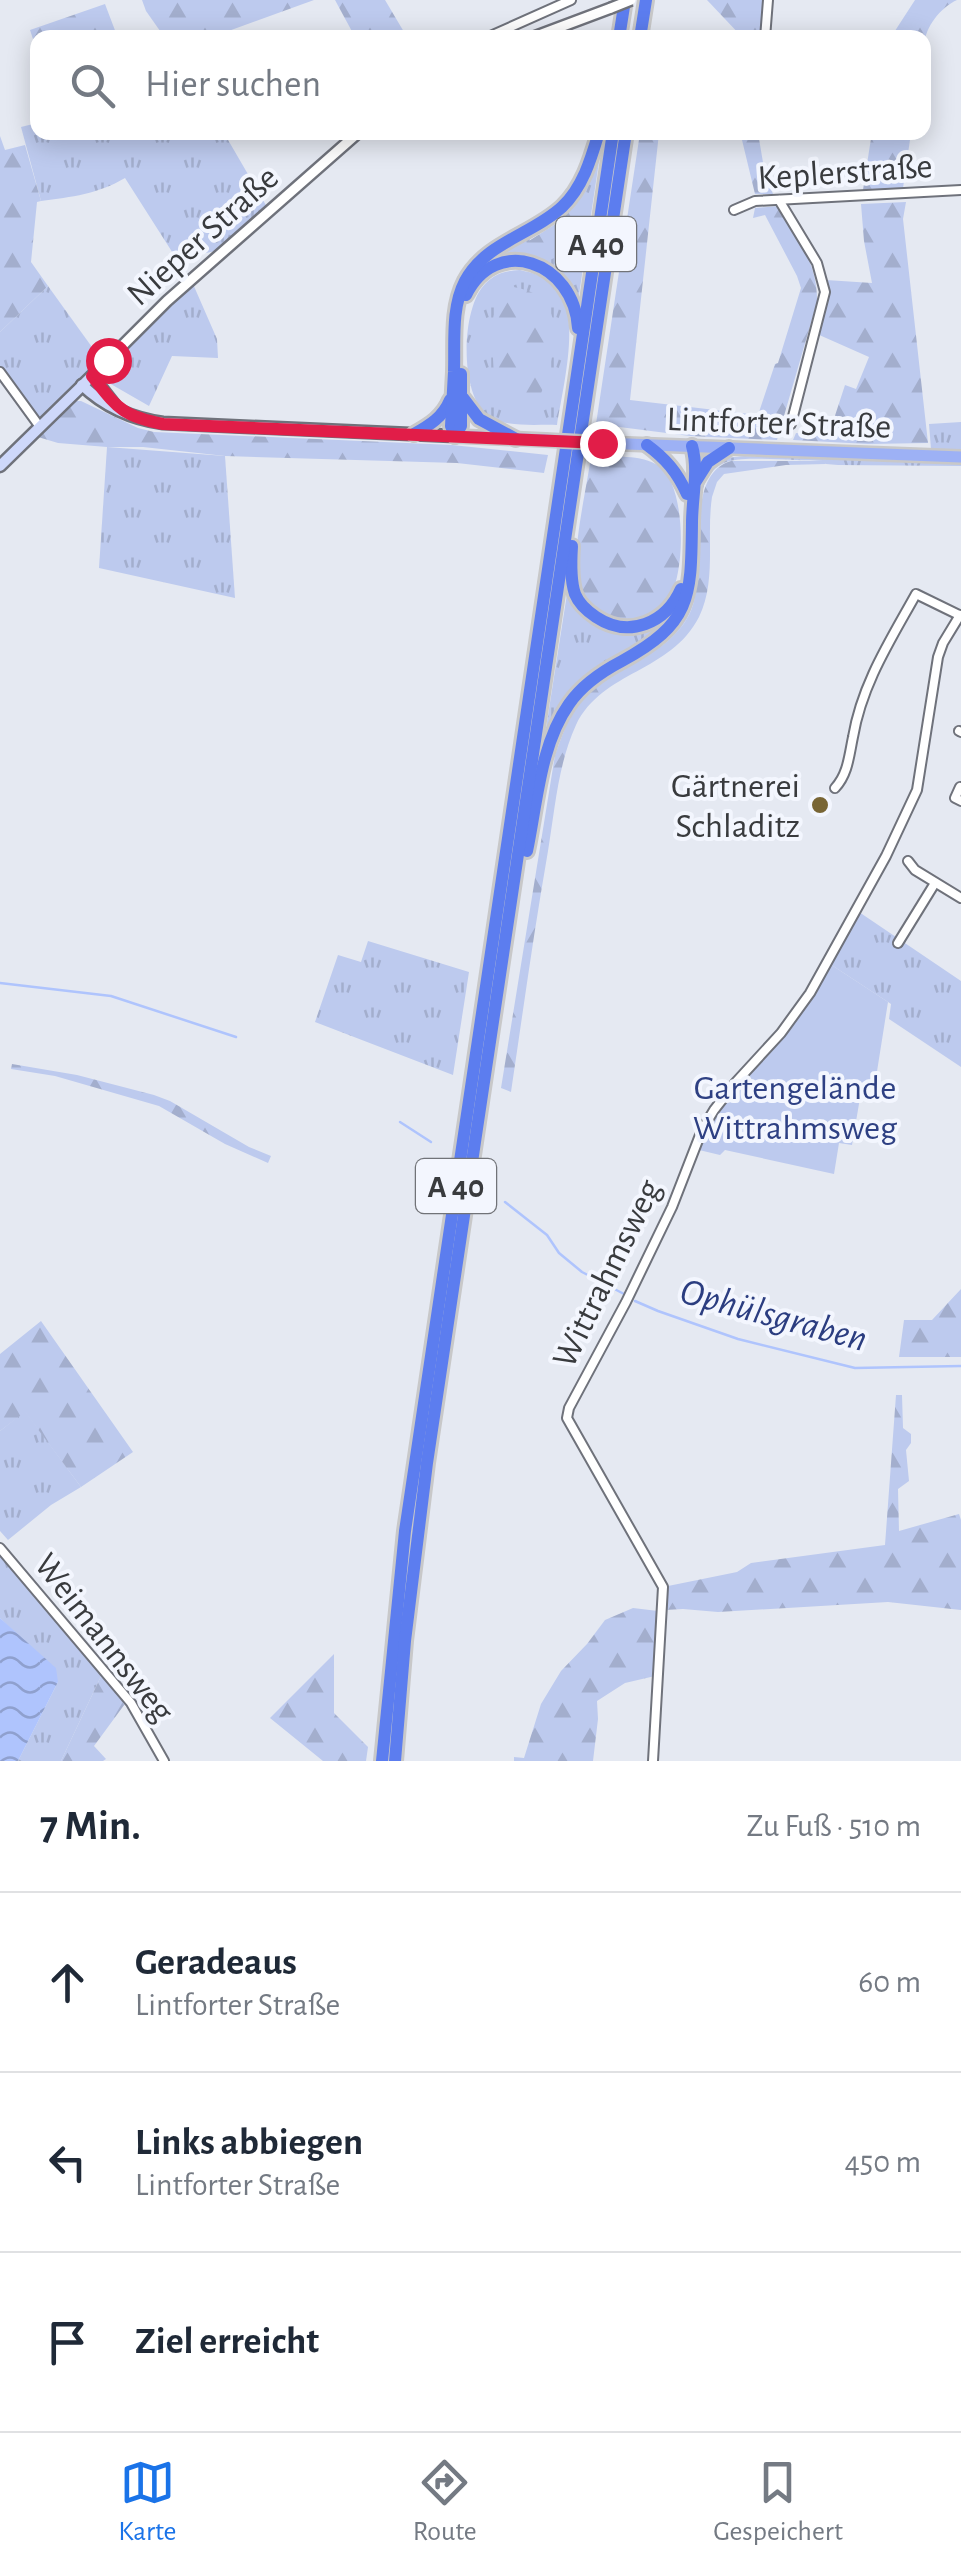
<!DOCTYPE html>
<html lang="de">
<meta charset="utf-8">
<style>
:root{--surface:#fff;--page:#f2f2f3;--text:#1f2937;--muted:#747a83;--line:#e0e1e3;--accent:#1a73e8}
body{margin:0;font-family:"Alegreya Sans",sans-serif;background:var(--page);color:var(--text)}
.stop{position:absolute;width:30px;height:30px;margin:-22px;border:8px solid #e11d48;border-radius:50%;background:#fff}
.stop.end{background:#e11d48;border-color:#fff;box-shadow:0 2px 10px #0008}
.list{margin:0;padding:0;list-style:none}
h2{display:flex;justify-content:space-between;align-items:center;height:130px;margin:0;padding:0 40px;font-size:42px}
h2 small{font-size:32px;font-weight:400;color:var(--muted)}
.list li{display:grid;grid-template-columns:65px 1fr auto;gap:30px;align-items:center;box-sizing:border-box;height:180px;padding:0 40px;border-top:2px solid var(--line)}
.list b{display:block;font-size:38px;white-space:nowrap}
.list p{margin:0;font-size:32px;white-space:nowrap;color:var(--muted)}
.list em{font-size:32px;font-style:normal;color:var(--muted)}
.icon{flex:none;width:55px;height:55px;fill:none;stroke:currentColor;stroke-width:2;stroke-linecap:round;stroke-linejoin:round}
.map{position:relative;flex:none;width:961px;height:1761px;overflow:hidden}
.search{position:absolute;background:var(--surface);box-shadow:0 5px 25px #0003;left:30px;right:30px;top:30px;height:110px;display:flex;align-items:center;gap:25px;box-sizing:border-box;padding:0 35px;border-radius:20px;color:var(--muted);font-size:38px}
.sheet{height:670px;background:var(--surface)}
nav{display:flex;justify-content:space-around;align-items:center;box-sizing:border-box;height:140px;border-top:2px solid var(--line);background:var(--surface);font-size:28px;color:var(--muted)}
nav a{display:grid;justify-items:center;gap:5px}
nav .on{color:var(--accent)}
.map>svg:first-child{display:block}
.grass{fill:url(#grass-tufts);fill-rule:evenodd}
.forest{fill:url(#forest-firs)}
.garden{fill:#bdcaee}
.water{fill:url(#water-waves)}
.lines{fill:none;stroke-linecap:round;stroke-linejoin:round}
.stream{stroke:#afc4fd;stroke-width:2.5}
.minor-casing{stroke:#6f727b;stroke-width:12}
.tertiary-casing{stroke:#6f727b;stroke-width:14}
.secondary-casing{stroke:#6f727b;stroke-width:15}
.primary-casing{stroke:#c8c8c9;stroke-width:16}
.motorway-casing{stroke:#c8c8c9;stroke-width:18}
.minor{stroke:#fff;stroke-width:8}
.tertiary{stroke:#fff;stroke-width:9}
.secondary{stroke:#ced8fa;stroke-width:10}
.primary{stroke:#9db1f5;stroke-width:11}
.motorway{stroke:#5c7def;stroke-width:12}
.tertiary-bridge-casing{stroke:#6f727b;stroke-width:14;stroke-linecap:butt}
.primary-bridge-casing{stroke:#c8c8c9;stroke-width:16;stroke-linecap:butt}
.tertiary-bridge{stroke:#fff;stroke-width:9}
.primary-bridge{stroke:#9db1f5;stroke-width:11}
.route{stroke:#e11d48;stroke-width:12}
.poi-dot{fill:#786534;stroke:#f3f6fe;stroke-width:4}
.labels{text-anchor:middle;stroke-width:8;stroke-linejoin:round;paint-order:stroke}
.shield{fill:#f3f6fe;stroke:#717378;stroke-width:2.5}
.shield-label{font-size:32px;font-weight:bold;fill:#393b3e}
.street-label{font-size:35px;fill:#393b3e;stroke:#f3f6fe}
.poi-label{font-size:35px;fill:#393b3e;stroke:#f3f6fe;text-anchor:end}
.park-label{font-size:35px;fill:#2e4083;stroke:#f3f6fe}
.water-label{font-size:38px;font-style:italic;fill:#2b3d80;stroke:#f3f6fe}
</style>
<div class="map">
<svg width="961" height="1761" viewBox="0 0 961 1761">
<defs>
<pattern id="grass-tufts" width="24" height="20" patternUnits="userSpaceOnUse" patternTransform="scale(2.5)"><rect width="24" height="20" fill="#bdcaee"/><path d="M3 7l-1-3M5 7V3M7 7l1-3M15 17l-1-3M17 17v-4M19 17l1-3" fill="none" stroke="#a3aecd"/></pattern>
<pattern id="forest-firs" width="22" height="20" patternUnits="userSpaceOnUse" patternTransform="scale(2.5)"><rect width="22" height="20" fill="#bdcaee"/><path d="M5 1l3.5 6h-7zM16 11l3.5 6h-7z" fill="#a3aecd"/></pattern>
<pattern id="water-waves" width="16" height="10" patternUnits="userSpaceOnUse" patternTransform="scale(2.5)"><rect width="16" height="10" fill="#afc4fd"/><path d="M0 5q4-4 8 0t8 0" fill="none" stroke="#8fa0ce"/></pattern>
</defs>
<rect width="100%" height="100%" fill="#e5e9f2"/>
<g class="grass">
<path d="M37 123 38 132 224 133 267 207 225 249 187 257 183 269 125 178C98 194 72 197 41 201L21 127Z"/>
<path d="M598 154 600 155 577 308 575 298 521 259 466 285 484 261 546 223ZM580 197 579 231 565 251 529 240 568 213Z"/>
<path d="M520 270C533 273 545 276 555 286 583 312 562 390 557 425 536 424 506 428 488 416 459 395 461 308 485 284 496 273 505 271 520 270Z"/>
<polygon points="193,284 217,339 218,358 172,356 149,406 109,383 104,372"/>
<polygon points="48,286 102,361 40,420 0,368 0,332"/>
<polygon points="961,422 961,449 931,449 929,424"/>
<polygon points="107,447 225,456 235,598 99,568"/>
<path d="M744 456 961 463V466L838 465 826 464 823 461C802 461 748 456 730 461 688 473 702 532 700 564 699 579 697 596 691 610 682 633 663 646 643 658 664 642 684 627 692 600 702 565 684 478 721 460 727 457 736 457 744 456Z"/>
<polygon points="569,581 585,615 678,604 672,622 604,668 544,741"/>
<polygon points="859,912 961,981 961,1067 889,1019 891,1004 830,964"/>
<polygon points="368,941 469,972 453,1075 315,1022 338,955 361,962"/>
<polygon points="25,1411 81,1487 51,1505 8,1540 0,1531 0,1431"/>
<polygon points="0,1556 102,1674 61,1761 18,1761 58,1682 25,1642 0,1618"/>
</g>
<g class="forest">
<polygon points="142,0 314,0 212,37 165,38 146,11"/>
<polygon points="335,0 385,0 407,37 355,37"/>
<polygon points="707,0 766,0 763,37 742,37"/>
<path d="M915 0H957C940 8 926 26 924 45V38L891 37Z"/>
<polygon points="105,4 116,33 104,37 38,38 37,51 30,30"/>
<polygon points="872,132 911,133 903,188 863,190"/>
<path d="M640 133H659L630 400 758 415 775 364 778 363 801 288 797 276 765 215 753 218 755 208 779 206C797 237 818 264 817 302L777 440 690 436 596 424Z"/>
<polygon points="746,133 758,133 765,174 773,194 755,194 742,140 746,140"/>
<polygon points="0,136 5,150 25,145 41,201 37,202 31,262 48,286 0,332"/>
<path d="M583 195C592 218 570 254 547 261L519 254 517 251 521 246 557 223Z"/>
<path d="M906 202 903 219 928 443 868 444 793 440 796 433 828 437 845 385 856 389 869 357 817 334C823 316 831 299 826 280L872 283 864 241 861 204Z"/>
<path d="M513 287C576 296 553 364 537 404 517 400 509 399 494 383 495 349 481 310 513 287Z"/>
<polygon points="73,401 81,401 138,428 154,432 452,445 548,455 544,473 457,463 225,456 143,447 107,447 58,443 38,437"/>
<path d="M591 456C612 457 642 454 659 466 688 486 688 590 660 611 629 634 584 618 577 578 572 549 587 487 591 456Z"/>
<path d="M731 461H824L826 464 786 465 724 474 717 482 712 497C706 536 717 580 699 617 670 673 603 670 576 725 558 764 555 809 548 851 534 931 523 1011 511 1092L501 1088 555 755C562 736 568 716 581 700 612 665 667 658 689 615 711 573 680 476 731 461Z"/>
<polygon points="12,1064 77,1075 154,1095 170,1101 249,1147 271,1156 268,1163 225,1144 159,1106 55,1076 11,1069"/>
<polygon points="961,1289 961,1357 899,1357 904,1320 932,1320"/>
<polygon points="41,1321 133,1452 81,1487 25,1412 0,1431 0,1354"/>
<polygon points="896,1395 902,1395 903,1428 911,1434 911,1443 906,1450 909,1481 898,1489 899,1531 959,1514 961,1520 961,1610 888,1602 718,1612 683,1609 665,1610 668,1586 737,1572 751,1563 885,1545"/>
<polygon points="633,1608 658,1611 655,1676 625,1683 597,1701 598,1719 593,1761 514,1761 514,1757 524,1758 541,1704 561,1671 587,1644 605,1620"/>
<polygon points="334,1654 334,1713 368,1747 366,1761 323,1761 270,1718"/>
<polygon points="107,1668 130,1697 94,1746 106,1759 103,1761 61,1761 102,1674"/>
</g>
<polygon class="garden" points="830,964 888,1002 875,1084 866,1092 861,1092 852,1145 839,1143 834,1174 725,1150 720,1155 699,1150 713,1118 722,1105 798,1016"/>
<polygon class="water" points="0,1618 56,1668 58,1682 18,1761 0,1761"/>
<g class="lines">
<g class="stream">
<polyline points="0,983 111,996 236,1037"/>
<polyline points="400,1122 431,1142"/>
<polyline points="505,1202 547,1235 559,1253 582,1272 624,1294"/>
<polyline points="635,1301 658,1311 738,1339 855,1368 961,1366"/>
</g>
<defs>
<g id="minor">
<polyline points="486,38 571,0"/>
<polyline points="765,38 768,0"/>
<polyline points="779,200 817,263 825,292 791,424"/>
<polyline points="734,210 755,201 961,190"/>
<polyline points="0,372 40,427"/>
<polyline points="959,731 961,732"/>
<polyline points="960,787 955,798 961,801"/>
<path d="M835 788C848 774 849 756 853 737 862 684 890 641 916 594L961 616"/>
<polyline points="908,861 915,870 961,898"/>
<polyline points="898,943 935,883"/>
<polyline points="0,1548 131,1703 164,1761"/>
<polyline points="653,1761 663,1587 567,1418 569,1408 626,1302 672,1207 702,1130 714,1110 736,1082 781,1033 810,993 886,856 917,790 938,657 943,643 960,615"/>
</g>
<g id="tertiary">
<polyline points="531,38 611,8"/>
<polyline points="92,376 167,301 359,132"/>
</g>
<g id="secondary">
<path d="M82 385C104 406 133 419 163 423L455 436"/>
<polyline points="0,466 92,376 117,408"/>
</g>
<g id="primary">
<polyline points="455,436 545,440"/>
<polyline points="602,443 961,457"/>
</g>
<g id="motorway">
<polyline points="619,38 625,0"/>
<polyline points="640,38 646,0"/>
<path d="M466 295C496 234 574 261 578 328"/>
<polyline points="463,398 479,419 516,439"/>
<path d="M414 434C430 425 443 417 450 400"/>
<path d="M455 436 451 426C452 408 453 390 454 372 455 342 451 308 465 281 486 242 532 235 562 207 583 187 591 159 599 132"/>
<polyline points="455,436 461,426 461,374"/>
<path d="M647 445C666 459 677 472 687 494"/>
<polyline points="696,481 708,462 729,448"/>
<path d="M572 546C571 561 570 579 575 594 579 604 587 611 596 617 629 639 666 623 681 589"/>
<path d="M527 851C537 804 540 745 569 704 582 685 601 672 622 661 692 623 691 597 692 523 692 498 699 470 692 446"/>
<polyline points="382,1761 405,1531 613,132"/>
<polyline points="395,1761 405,1641 427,1463 626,132"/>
</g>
</defs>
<use href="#minor" class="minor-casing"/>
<use href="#tertiary" class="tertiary-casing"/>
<use href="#secondary" class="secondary-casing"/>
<use href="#primary" class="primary-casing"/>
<use href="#motorway" class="motorway-casing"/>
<use href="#minor" class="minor"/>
<use href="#tertiary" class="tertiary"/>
<use href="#secondary" class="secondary"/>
<use href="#primary" class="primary"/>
<use href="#motorway" class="motorway"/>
<defs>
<polyline id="tertiary-bridge" points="611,8 631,0"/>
<polyline id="primary-bridge" points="545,440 602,443"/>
</defs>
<use href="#tertiary-bridge" class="tertiary-bridge-casing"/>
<use href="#primary-bridge" class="primary-bridge-casing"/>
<use href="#tertiary-bridge" class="tertiary-bridge"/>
<use href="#primary-bridge" class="primary-bridge"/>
</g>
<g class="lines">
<path class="route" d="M108 360 92 376C117 407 121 416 163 424L602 443"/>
</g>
<circle class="poi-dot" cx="820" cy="805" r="10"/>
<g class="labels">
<g class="shield">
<rect x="556" y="217" width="80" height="54" rx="8"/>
<rect x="416" y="1159" width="80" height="54" rx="8"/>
</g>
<g class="shield-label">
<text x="596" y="255">A 40</text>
<text x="456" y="1197">A 40</text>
</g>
<g class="street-label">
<text transform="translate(845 171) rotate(-4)" y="12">Keplerstraße</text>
<text transform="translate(202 235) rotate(-42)" y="12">Nieper Straße</text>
<text transform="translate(779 422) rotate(2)" y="12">Lintforter Straße</text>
<text transform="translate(606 1273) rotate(-64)" y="12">Wittrahmsweg</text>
<text transform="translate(105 1637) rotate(52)" y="12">Weimannsweg</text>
</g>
<g class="poi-label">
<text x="800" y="797">Gärtnerei<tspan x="800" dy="40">Schladitz</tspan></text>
</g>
<g class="park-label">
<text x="795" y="1099">Gartengelände<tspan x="795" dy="40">Wittrahmsweg</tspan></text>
</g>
<g class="water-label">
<text transform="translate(774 1314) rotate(15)" y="13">Ophülsgraben</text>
</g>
</g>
</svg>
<div class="stop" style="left:108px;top:360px"></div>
<div class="stop end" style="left:602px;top:443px"></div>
<div class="search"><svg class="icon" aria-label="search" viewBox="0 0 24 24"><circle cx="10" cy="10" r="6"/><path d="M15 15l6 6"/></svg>Hier suchen</div>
</div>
<section class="sheet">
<h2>7 Min.<small>Zu Fuß · 510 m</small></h2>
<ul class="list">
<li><svg class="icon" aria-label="ahead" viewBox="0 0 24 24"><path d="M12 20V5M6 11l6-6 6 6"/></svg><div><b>Geradeaus</b><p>Lintforter Straße</p></div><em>60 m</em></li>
<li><svg class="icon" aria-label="left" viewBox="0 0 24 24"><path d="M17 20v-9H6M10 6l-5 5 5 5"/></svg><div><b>Links abbiegen</b><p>Lintforter Straße</p></div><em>450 m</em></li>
<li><svg class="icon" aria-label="arrive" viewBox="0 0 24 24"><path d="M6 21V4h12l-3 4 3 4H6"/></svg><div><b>Ziel erreicht</b></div></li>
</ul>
</section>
<nav>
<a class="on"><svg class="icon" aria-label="map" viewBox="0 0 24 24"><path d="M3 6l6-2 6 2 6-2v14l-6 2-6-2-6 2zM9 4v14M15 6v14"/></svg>Karte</a>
<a><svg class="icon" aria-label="directions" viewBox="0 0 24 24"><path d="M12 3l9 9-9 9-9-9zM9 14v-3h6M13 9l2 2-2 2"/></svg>Route</a>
<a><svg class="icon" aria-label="saved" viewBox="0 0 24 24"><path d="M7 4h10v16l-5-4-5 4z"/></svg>Gespeichert</a>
</nav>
